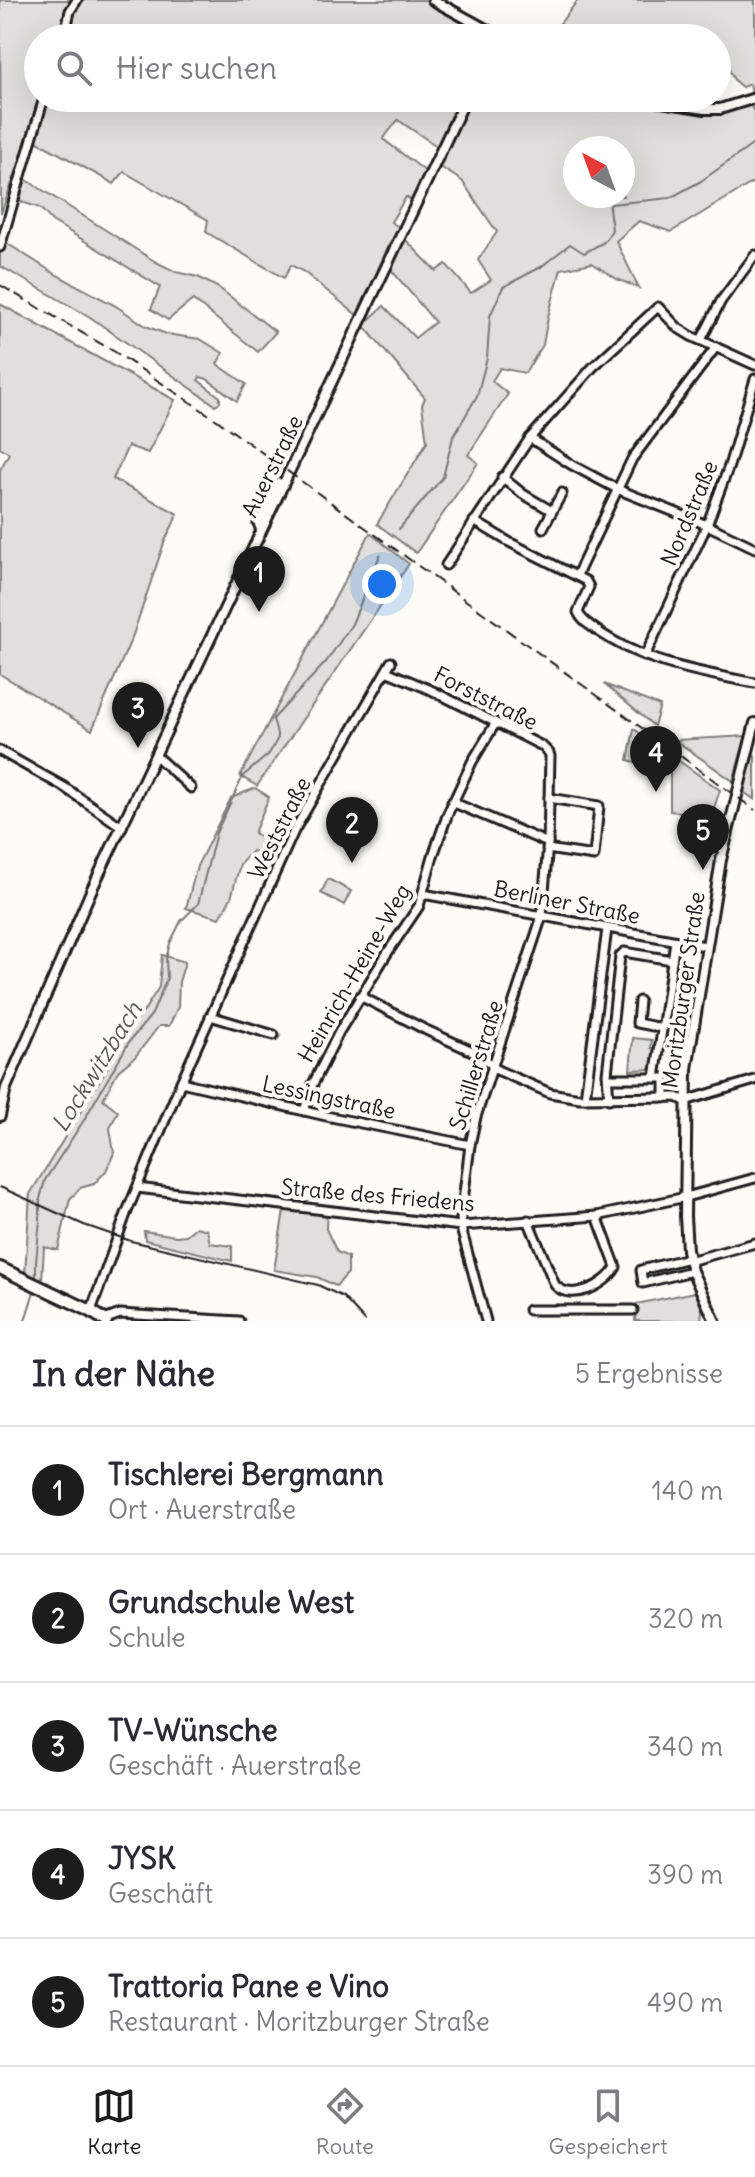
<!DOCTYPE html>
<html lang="de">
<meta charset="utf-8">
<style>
:root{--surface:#fff;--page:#f2f2f3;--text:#2b2b33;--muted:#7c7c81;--line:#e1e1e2;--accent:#1c1c1c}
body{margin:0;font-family:Delius,sans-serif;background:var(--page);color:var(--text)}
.compass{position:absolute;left:563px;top:136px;width:72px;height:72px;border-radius:50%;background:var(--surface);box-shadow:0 8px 32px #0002;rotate:319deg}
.you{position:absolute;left:382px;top:584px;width:28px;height:28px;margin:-20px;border:6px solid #fff;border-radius:50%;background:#1a73e8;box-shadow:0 0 0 12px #1a73e833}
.badge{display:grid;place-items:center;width:52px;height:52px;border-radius:50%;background:var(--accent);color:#fff;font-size:26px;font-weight:700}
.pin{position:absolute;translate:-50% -66px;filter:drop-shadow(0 2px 4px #0008)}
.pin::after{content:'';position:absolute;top:42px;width:28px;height:24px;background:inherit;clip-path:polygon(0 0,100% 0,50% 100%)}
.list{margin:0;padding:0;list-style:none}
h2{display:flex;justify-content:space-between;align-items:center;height:104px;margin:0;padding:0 32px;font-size:34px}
h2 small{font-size:26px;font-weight:400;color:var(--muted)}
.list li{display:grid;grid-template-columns:52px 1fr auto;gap:24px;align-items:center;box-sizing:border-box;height:128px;padding:0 32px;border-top:2px solid var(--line)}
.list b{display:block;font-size:30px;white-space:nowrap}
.list p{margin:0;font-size:26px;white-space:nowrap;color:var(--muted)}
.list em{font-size:26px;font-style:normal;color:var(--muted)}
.icon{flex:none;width:44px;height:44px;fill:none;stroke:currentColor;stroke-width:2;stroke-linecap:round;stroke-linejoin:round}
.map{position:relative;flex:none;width:755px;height:1321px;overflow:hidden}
.search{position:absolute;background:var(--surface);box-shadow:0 8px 32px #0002;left:24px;right:24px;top:24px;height:88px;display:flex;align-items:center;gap:20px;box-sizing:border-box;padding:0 28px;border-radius:44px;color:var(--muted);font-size:30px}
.sheet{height:744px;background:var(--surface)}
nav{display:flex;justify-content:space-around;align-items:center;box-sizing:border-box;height:112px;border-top:2px solid var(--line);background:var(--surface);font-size:22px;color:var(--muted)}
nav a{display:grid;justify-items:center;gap:4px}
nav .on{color:var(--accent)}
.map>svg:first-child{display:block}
.green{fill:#e0dfdb;stroke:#7e7e7c;stroke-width:2;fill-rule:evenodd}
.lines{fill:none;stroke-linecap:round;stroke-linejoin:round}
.stream{stroke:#797876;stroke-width:2}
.minor-casing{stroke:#1c1c1c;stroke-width:13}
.tertiary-casing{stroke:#1c1c1c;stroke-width:14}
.secondary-casing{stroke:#1c1c1c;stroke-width:16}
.minor{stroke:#fdfcf7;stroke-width:7}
.tertiary{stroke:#fdfcf7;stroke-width:8}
.secondary{stroke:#fdfcf7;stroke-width:10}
.tram{stroke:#1c1c1c;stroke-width:2}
.rail{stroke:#1c1c1c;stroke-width:2;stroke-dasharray:12 6;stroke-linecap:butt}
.labels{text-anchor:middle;stroke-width:8;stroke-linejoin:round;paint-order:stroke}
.street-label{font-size:22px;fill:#1c1c1c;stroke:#fdfcf7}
.water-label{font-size:24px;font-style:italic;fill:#5a5a58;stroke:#fdfcf7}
</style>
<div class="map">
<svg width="755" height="1321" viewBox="0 0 755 1321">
<rect width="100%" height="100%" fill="#fdfcf7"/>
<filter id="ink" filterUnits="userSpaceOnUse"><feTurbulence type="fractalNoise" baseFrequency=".0125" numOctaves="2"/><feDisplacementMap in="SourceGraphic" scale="16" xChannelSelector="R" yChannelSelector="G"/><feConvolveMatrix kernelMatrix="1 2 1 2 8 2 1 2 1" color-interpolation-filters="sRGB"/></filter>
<g filter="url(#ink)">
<g class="green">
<path d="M0 0H429L474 27 486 38H38V98H621L710 111 749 103 753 110 755 109 750 84 742 87C730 79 729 70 726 55L717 54V38H538L558 26 578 0H755V181L671 232 639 221 616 241 639 288 617 279 592 263 561 269 548 317 543 345 525 373 500 368 492 381 508 394 468 455 478 463 416 553 377 524 427 442 422 405 425 398 363 325 384 306 415 338 435 322 388 266 404 238 436 271 446 264 471 293 491 280 478 260 497 232 462 181 437 165 444 151 398 120 383 139 425 171 412 201 406 197 391 222 399 227 386 251 358 316 304 272 291 265 284 278 206 232 208 220 124 172 114 184 29 137 1 213ZM575 148H623V196H575Z"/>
<polygon points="22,177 156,262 176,272 198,277 219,288 276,332 258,352 193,300 168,320 151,309 160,287 52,221 40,208 16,200"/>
<polygon points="0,239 57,275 116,306 146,326 166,334 200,339 223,353 217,364 246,384 237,401 207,379 200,377 198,380 220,397 220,402 215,405 90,317 0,266"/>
<polygon points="0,304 175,400 148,453 128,446 113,479 178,514 164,543 133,635 92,730 0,674 0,470 9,453 0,447"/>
<polygon points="370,533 409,564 257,786 240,776"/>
<polygon points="604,684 660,706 654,726"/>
<polygon points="634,729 720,790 713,811 701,814 670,811 670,772 643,769 643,764 628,760"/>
<polygon points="746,736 733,781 675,740"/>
<polygon points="751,754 755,756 755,800 741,790"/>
<polygon points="255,788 269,797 254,833 266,840 263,853 252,851 240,864 231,898 220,918 186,908 197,866 231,798"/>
<polygon points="328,879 351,891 344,905 321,893"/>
<polygon points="162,955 185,962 179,982 178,1007 169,1026 159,1026 135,1057 118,1071 103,1099 118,1111 110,1128 114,1153 106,1171 94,1184 80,1188 70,1199 58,1250 44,1247 42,1281 25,1274 30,1194 114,1057 122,1038 142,1014 159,987"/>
<polygon points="633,1038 652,1040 651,1048 657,1048 654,1069 630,1070"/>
<polygon points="285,1205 327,1211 326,1229 337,1252 348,1257 348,1273 336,1286 317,1277 274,1270"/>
<polygon points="196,1227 207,1230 210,1243 232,1246 232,1261 145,1240 144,1231 176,1236 186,1235"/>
<polygon points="695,1292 702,1310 701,1321 635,1321 636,1304"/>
</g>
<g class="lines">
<g class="stream">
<polyline points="399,529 443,477 453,437 477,396 487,358 490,316 503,287 541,267 570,244 584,253 604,242 612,230 609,208 611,204 670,198 701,181 755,143"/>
<polyline points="36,1282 36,1262 40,1219 40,1199 45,1180 84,1120 129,1042 152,1014 167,978 166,959 170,943 181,921 198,904 216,833 243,776 269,754 278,738 273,719 326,662 352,624 380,555"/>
<polyline points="25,1321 35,1288"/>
</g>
<defs>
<g id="minor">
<polyline points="64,38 70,11 77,0"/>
<polyline points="0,247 44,98"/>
<polyline points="701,340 721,301 755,255"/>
<polyline points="530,438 572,465 617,489 707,525 755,548"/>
<polyline points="502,477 523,494 552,511"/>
<path d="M474 521 509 542 586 581 589 587 578 612C581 620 588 624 595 629 642 663 699 672 755 683"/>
<polyline points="543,528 562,493"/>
<polyline points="261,531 258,523 278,482"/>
<polyline points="446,565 530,438 593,367 658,307 678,328 691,336 755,365"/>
<polyline points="577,575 632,459 716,347"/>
<polyline points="645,656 707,525 729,466 755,379"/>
<polyline points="386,671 431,690 542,746 549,753 550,756 548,843 542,916 476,1117 470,1145 461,1217 462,1232 486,1321"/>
<polyline points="0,751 64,787 122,827"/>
<polyline points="156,756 191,788"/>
<polyline points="452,802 548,843"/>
<polyline points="547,849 594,856 599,806 549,798"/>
<polyline points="423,894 705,946"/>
<polyline points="360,996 426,1030 481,1055 497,1070 550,1093 580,1098 677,1097 685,1101 755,1080"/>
<polyline points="639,1001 637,1023 662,1028"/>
<polyline points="210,1016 274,1035"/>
<polyline points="609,1078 655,1078 675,941"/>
<polyline points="655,1078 665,1078 665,1098"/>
<polyline points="181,1082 326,1116 470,1145"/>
<polyline points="585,1098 607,929"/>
<polyline points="609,1099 607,1074 620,956 624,952 672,960"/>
<polyline points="304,1111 313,1084 339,1032 386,955 419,906 433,856 448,813 472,762 495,724"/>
<polyline points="137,1188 461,1226 597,1216 686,1197 755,1178"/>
<path d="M528 1220 555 1285C571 1302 606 1286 616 1267L597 1216"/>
<polyline points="689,1258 641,1270 643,1283 692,1271"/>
<polyline points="689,1261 755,1243"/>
<polyline points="529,1310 633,1310"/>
<polyline points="91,1311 126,1214 181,1082 294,831 391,662"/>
<polyline points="104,1320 120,1314 239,1321"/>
</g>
<g id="tertiary">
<polyline points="433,0 502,38"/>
<polyline points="637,98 705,109 720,109 755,98"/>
<polyline points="0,1116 6,1088 91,891 466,98"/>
<polyline points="715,1321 692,1271 687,1250 685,1216 687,1069 721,860 755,723"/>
</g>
<polyline id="secondary" points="0,1268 91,1311 106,1321"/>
</defs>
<use href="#minor" class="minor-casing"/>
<use href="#tertiary" class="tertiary-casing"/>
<use href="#secondary" class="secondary-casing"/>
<use href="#minor" class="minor"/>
<use href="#tertiary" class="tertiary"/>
<use href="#secondary" class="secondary"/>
<polyline class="tram" points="0,1187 84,1225 131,1241 318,1285 343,1297 365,1321"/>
<polyline class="rail" points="0,285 115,352 217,420 755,810"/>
</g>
</g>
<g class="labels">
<g class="street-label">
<text transform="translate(272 466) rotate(-64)" y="8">Auerstraße</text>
<text transform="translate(689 513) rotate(-67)" y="8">Nordstraße</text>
<text transform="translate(486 698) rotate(27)" y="8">Forststraße</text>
<text transform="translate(279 828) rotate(-63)" y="8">Weststraße</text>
<text transform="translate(567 902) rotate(11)" y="8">Berliner Straße</text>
<text transform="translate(354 973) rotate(-60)" y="8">Heinrich-Heine-Weg</text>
<text transform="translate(683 990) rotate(-82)" y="8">Moritzburger Straße</text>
<text transform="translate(476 1065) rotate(-73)" y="8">Schillerstraße</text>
<text transform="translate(329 1097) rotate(12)" y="8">Lessingstraße</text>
<text transform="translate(378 1195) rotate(5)" y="8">Straße des Friedens</text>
</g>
<g class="water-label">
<text transform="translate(97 1067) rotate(-58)" y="8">Lockwitzbach</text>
</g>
</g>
</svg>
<svg class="compass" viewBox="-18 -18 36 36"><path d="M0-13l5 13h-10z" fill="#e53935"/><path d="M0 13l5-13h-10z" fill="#7c7c81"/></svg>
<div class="you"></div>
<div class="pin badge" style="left:259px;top:612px">1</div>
<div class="pin badge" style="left:352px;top:863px">2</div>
<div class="pin badge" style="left:138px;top:748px">3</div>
<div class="pin badge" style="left:656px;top:792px">4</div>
<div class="pin badge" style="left:703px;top:870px">5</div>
<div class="search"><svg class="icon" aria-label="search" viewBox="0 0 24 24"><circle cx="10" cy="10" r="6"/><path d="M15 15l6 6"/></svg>Hier suchen</div>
</div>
<section class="sheet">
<h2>In der Nähe<small>5 Ergebnisse</small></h2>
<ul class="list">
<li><span class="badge">1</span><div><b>Tischlerei Bergmann</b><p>Ort · Auerstraße</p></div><em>140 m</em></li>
<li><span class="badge">2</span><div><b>Grundschule West</b><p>Schule</p></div><em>320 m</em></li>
<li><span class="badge">3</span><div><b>TV-Wünsche</b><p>Geschäft · Auerstraße</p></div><em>340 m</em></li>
<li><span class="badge">4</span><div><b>JYSK</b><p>Geschäft</p></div><em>390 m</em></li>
<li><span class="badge">5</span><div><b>Trattoria Pane e Vino</b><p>Restaurant · Moritzburger Straße</p></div><em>490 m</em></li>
</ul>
</section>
<nav>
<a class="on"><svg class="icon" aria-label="map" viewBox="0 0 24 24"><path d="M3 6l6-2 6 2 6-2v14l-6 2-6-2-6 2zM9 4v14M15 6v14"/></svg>Karte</a>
<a><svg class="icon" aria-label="directions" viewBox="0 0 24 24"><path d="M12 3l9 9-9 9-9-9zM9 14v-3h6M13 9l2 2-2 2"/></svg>Route</a>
<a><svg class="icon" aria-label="saved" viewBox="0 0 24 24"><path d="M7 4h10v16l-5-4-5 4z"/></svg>Gespeichert</a>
</nav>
